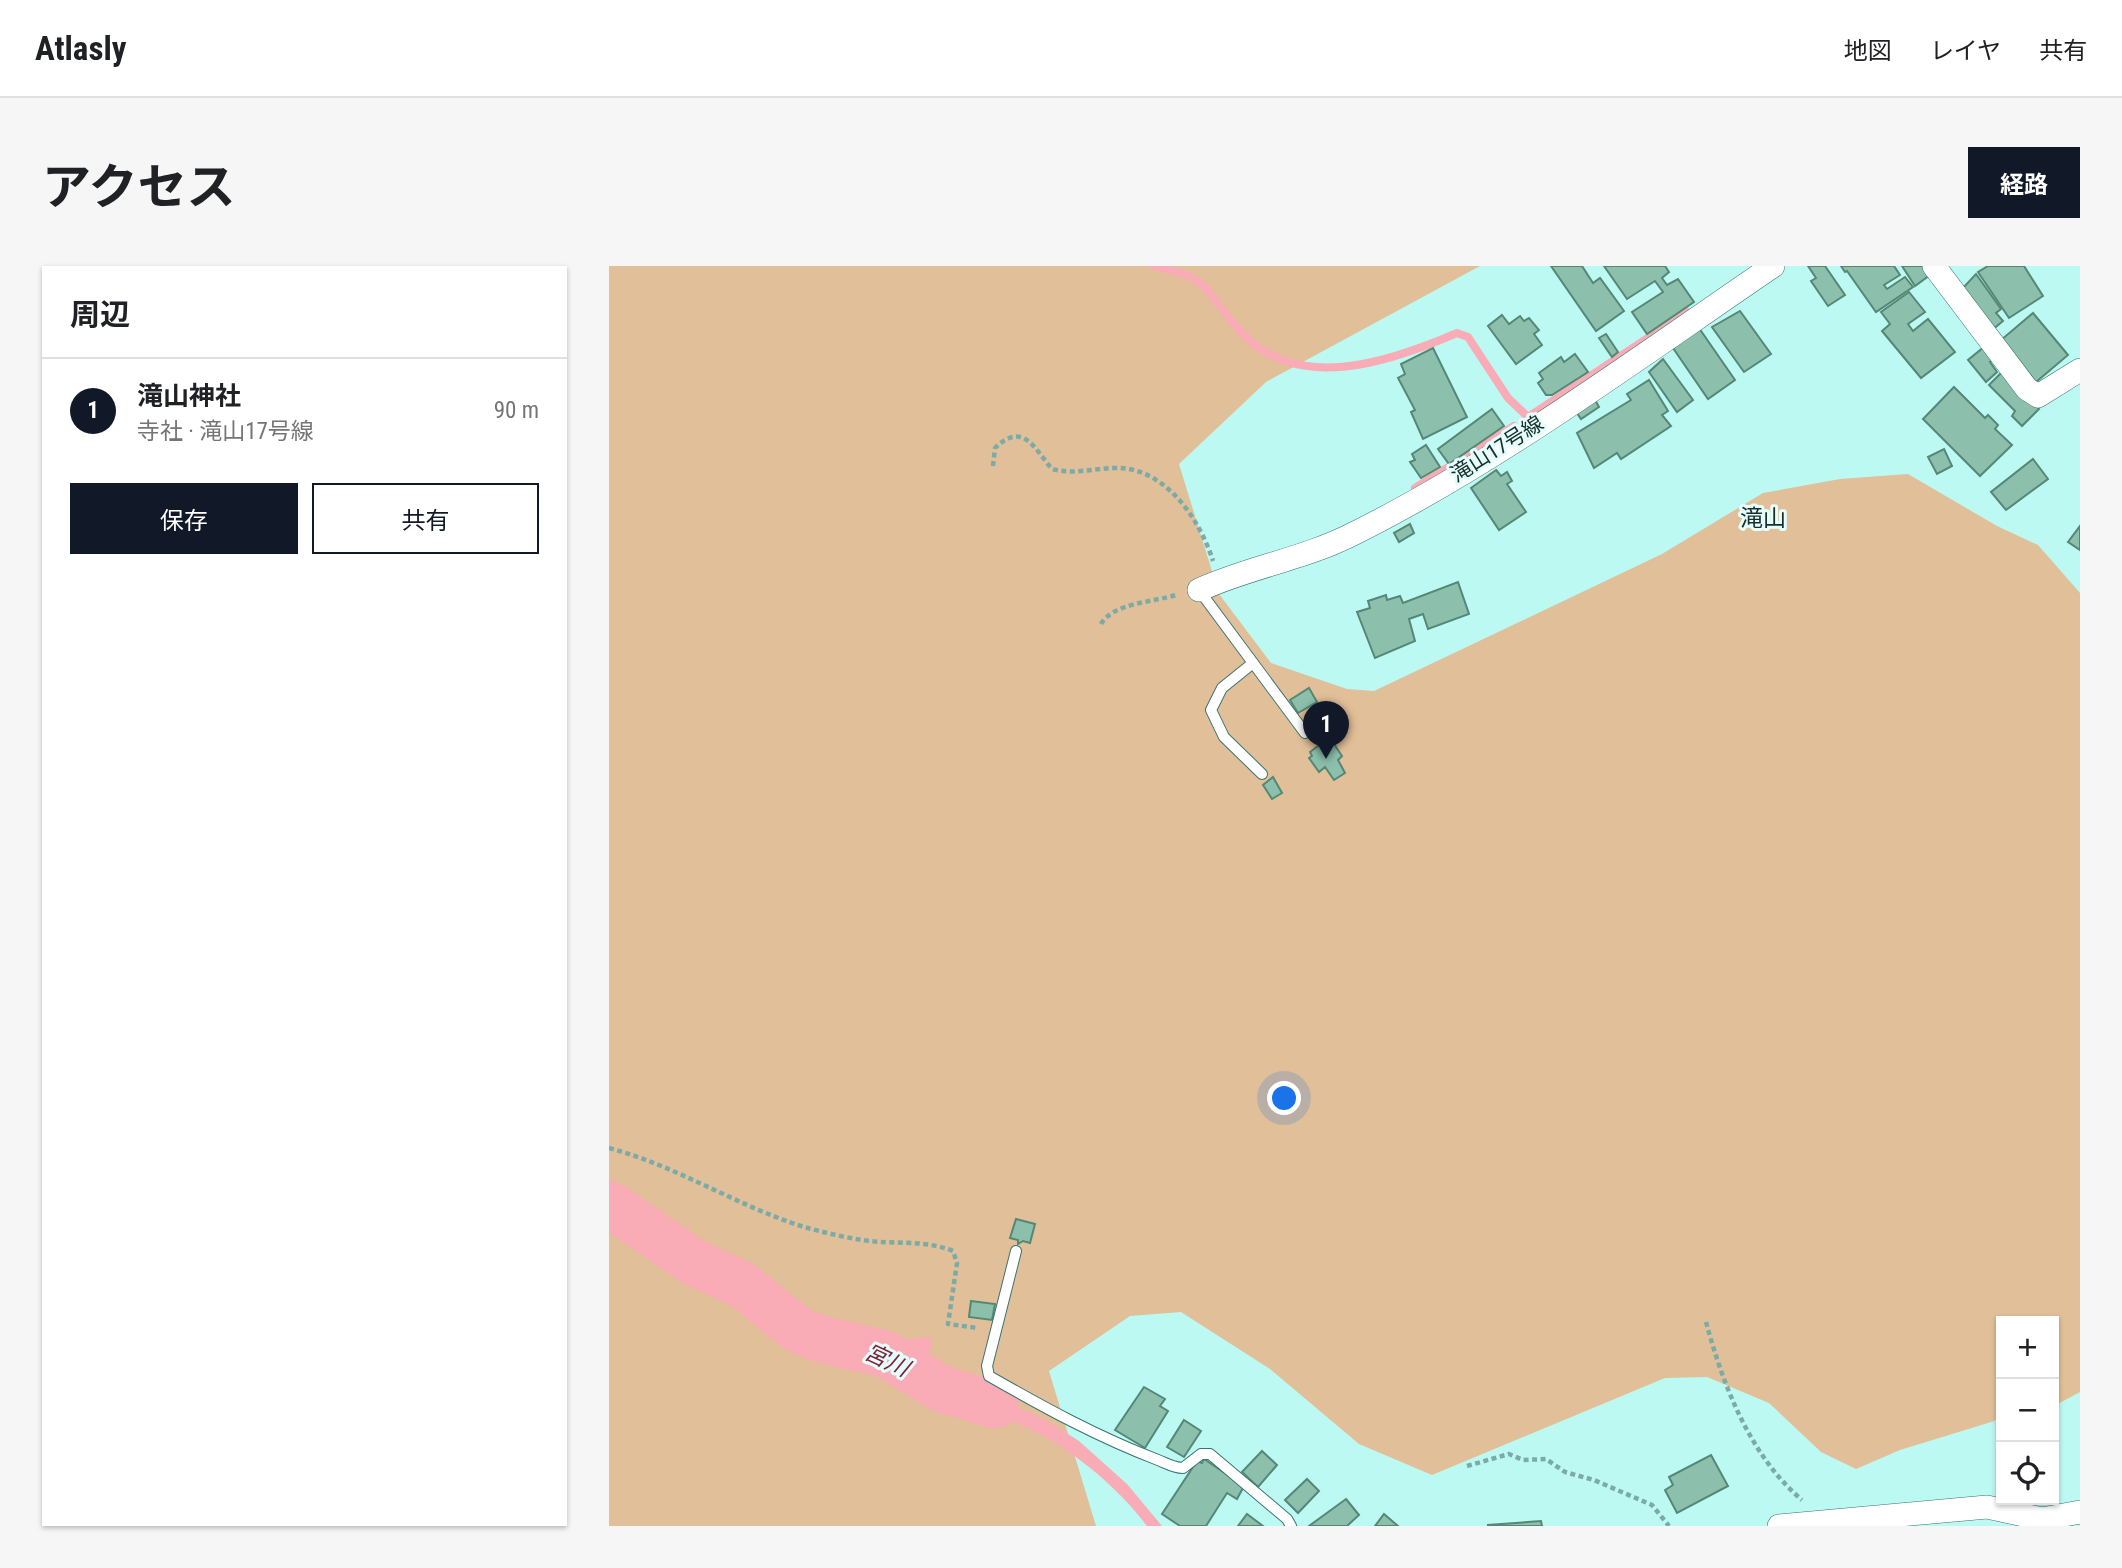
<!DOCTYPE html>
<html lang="ja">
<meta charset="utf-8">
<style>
:root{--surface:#fff;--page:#f6f6f6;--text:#202124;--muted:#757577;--line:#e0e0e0;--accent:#111827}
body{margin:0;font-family:"Roboto Condensed","Noto Sans JP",sans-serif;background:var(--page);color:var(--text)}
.controls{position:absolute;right:21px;bottom:21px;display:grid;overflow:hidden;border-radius:0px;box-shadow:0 2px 5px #0004}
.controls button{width:63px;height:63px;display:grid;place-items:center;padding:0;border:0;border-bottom:2px solid var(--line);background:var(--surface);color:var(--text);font:35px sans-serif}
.you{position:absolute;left:676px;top:833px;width:24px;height:24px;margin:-18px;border:5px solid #fff;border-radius:50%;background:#1a73e8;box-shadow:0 0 0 10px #1a73e833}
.badge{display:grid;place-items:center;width:46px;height:46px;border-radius:50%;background:var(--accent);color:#fff;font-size:23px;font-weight:700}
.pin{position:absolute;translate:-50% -58px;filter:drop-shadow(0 2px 4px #0008)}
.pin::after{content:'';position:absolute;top:37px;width:24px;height:21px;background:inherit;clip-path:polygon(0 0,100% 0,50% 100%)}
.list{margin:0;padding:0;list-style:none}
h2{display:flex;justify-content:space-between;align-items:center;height:91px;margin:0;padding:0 28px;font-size:30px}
h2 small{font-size:23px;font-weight:400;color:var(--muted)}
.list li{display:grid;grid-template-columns:46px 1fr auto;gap:21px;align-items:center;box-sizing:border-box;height:105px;padding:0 28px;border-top:2px solid var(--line)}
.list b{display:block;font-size:26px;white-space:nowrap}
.list p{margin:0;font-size:23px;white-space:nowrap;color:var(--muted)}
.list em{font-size:23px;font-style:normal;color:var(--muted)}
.actions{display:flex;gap:14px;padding:21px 28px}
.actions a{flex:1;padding:16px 0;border:2px solid var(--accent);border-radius:0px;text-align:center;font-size:24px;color:var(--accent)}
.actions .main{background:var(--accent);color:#fff}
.icon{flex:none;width:38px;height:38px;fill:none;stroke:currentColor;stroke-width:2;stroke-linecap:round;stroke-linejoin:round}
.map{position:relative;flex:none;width:1471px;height:1260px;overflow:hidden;border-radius:0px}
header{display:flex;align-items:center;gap:42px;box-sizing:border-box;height:98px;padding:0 35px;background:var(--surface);border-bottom:2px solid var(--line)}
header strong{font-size:33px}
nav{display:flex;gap:38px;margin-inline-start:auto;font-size:24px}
.intro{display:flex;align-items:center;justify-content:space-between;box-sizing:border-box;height:168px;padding:0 42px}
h1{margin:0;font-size:49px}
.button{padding:18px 32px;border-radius:0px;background:var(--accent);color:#fff;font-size:24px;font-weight:700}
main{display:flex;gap:42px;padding:0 42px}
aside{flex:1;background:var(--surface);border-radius:0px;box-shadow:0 2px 5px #0004}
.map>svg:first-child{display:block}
.green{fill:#e1bf98}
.water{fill:#f9abb6}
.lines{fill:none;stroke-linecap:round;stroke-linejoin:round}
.stream{stroke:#f9abb6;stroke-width:8}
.river{stroke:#f9abb6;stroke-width:47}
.building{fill:#8cc0ac;stroke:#558775;stroke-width:2}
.service-casing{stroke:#3a7470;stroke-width:12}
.minor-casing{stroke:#3a7470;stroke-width:24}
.path{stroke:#7caba7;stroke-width:4.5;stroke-dasharray:5 3.5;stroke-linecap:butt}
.service{stroke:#fff;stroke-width:10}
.minor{stroke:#fff;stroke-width:23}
.labels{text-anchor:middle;stroke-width:6;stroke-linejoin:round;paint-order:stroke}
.street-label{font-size:21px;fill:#152e2c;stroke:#e6fefb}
.neighbourhood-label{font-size:23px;fill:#152e2c;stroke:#e6fefb}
.water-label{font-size:23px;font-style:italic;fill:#7c2339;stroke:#e6fefb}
</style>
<header>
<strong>Atlasly</strong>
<nav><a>地図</a><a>レイヤ</a><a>共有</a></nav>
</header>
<div class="intro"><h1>アクセス</h1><a class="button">経路</a></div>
<main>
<aside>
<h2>周辺<small></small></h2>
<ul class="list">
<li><span class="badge">1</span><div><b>滝山神社</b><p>寺社 · 滝山17号線</p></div><em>90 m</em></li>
</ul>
<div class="actions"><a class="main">保存</a><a>共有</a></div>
</aside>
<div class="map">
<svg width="1471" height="1260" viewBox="0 0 1471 1260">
<rect width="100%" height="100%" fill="#bcf9f3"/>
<polygon class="green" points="0,0 871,0 657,116 570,198 610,328 662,397 738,423 765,425 1053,288 1154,227 1231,213 1299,208 1388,260 1429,279 1471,327 1471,1126 1445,1140 1445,1055 1392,1055 1392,1153 1291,1184 1247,1203 1212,1186 1160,1137 1098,1111 1056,1112 823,1209 750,1178 661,1103 572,1046 521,1050 440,1105 487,1260 0,1260"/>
<g class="water">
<polygon points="316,1071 323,1072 315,1132 286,1112 267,1085 296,1074"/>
<path d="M329 1101 365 1124 434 1152 470 1175 518 1218 553 1260H538C494 1201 400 1131 323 1143Z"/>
</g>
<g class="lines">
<g class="stream">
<path d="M545 0C604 12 595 25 631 65 688 129 783 95 848 67L859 71 899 132 919 151 1078 46"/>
<polyline points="806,222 905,160"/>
</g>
<polyline class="river" points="0,938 86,997 132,1018 188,1063 208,1072 276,1088 333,1123 386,1139"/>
</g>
<g class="building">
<polygon points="942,0 973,0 984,17 991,12 1015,45 987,65"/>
<polygon points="995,0 1056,0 1060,6 1053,12 1058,19 1069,13 1085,36 1038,68 1023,46 1054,26 1046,15 1018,33"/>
<polygon points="1199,0 1216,0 1236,29 1219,40 1202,15 1207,12"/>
<polygon points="1232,0 1285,0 1291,9 1275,19 1278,23 1296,11 1304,21 1267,46 1238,5 1236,6"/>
<polygon points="1293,0 1315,0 1321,9 1306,20"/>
<polygon points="1379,0 1415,0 1434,30 1400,52 1369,6"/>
<polygon points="1367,8 1392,43 1387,47 1394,55 1382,65 1352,24"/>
<polygon points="1300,26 1316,46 1299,58 1304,65 1319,53 1346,86 1312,112 1273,65 1281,58 1272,46"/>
<polygon points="1131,45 1162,88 1135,106 1103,61"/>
<polygon points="1424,47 1459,89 1427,116 1392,74"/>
<polygon points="893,49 900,58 911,50 915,55 920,52 930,64 925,68 933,79 907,98 879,60"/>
<polygon points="1090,62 1126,114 1099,133 1064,82"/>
<polygon points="997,68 1009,86 1003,91 990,72"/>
<polygon points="1375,81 1385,93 1381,96 1388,106 1377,116 1359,94"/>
<polygon points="824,82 858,151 814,173 802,146 806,144 789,112 796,108 792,98"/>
<polygon points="966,88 979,106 943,129 937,129 929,117 934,113 930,107 952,91 955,96"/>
<polygon points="1054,93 1084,134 1068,146 1040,106"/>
<polygon points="1395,104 1430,143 1413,160 1403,150 1406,145 1380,119"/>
<polygon points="1040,114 1059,145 1053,149 1062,160 1012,193 1008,187 985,202 968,167 1022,134 1018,128"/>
<polygon points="1345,121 1376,152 1379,149 1389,159 1386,163 1403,179 1371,210 1314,153"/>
<polygon points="985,132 990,141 972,153 966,144"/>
<polygon points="883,143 895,160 840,198 829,183"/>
<polygon points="817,179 831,201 812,212 801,196 806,194 803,188"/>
<polygon points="1335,183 1343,200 1328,208 1319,191"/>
<polygon points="1424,193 1439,213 1397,244 1382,226"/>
<polygon points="887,204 892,210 898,206 903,215 898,218 917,246 890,264 862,222"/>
<polygon points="801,258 805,267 790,276 785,267"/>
<polygon points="1471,260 1471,284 1459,276"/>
<polygon points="849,316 860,348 819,363 814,348 800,353 806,375 766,392 748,346 761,342 759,335 777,329 778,334 791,330 794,337"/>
<polygon points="700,422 708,436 689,447 681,434"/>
<polygon points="717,474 720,478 723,475 733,490 729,494 736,507 725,514 716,501 710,506 700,492 703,490 701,486"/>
<polygon points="664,511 673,527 663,533 654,519"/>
<polygon points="407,953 426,958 421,977 414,975 409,978 409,974 401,972"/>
<polygon points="362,1035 386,1038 383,1054 360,1051"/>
<polygon points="535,1121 556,1133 551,1140 559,1145 536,1182 506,1164"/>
<polygon points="575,1154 592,1165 575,1191 558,1181"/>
<polygon points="653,1185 668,1199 649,1221 633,1206"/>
<polygon points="1102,1189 1119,1220 1068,1247 1056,1224 1064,1219 1060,1211"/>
<polygon points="595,1193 635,1220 628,1233 618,1227 597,1260 571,1260 553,1248 588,1195 593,1197"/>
<polygon points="698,1213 710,1225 689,1247 676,1234"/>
<polygon points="737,1233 750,1249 738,1260 700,1260"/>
<polygon points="638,1248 654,1260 629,1260"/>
<polygon points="775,1248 789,1260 766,1260"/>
<polygon points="932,1255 933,1260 879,1260 879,1259"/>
</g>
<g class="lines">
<defs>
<g id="service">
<polyline points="590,324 696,467"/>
<polyline points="644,397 613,422 602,444 615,471 653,508"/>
<path d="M407 985 378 1100 380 1110C436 1142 489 1171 549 1194 557 1197 564 1202 574 1202L592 1188H601L678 1253 682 1260"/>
</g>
<g id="minor">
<polyline points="1325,0 1418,123 1429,130 1471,104"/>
<path d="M590 324C640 301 695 293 744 268 889 196 1030 91 1164 0"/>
<polyline points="1170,1260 1378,1241 1433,1253 1471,1246"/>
</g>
</defs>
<use href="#service" class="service-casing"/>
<use href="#minor" class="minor-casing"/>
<g class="path">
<path d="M384 200 386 182C415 154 426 184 443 203 465 209 486 202 508 202 557 202 591 254 604 295"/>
<path d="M492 358C504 337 544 336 567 329"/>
<path d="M0 882C68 900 128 940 195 961 213 966 234 971 253 974 284 979 314 973 344 985L348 997 339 1058 369 1062"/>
<path d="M1097 1056C1114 1119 1141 1190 1193 1234"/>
<polyline points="858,1200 900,1188 914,1194 937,1193 956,1206 985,1214 1043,1239 1060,1260"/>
</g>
<use href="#service" class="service"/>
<use href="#minor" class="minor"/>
</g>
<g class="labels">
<g class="street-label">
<text transform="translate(888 183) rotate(-32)" y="7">滝山17号線</text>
</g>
<g class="neighbourhood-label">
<text x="1154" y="260">滝山</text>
</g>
<g class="water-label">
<text transform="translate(278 1094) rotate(25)" y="8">宮川</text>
</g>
</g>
</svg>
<div class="controls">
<button>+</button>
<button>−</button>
<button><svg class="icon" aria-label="locate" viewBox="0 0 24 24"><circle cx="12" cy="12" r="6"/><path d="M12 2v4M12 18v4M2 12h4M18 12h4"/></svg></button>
</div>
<div class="you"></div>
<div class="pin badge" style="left:717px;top:493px">1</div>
</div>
</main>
